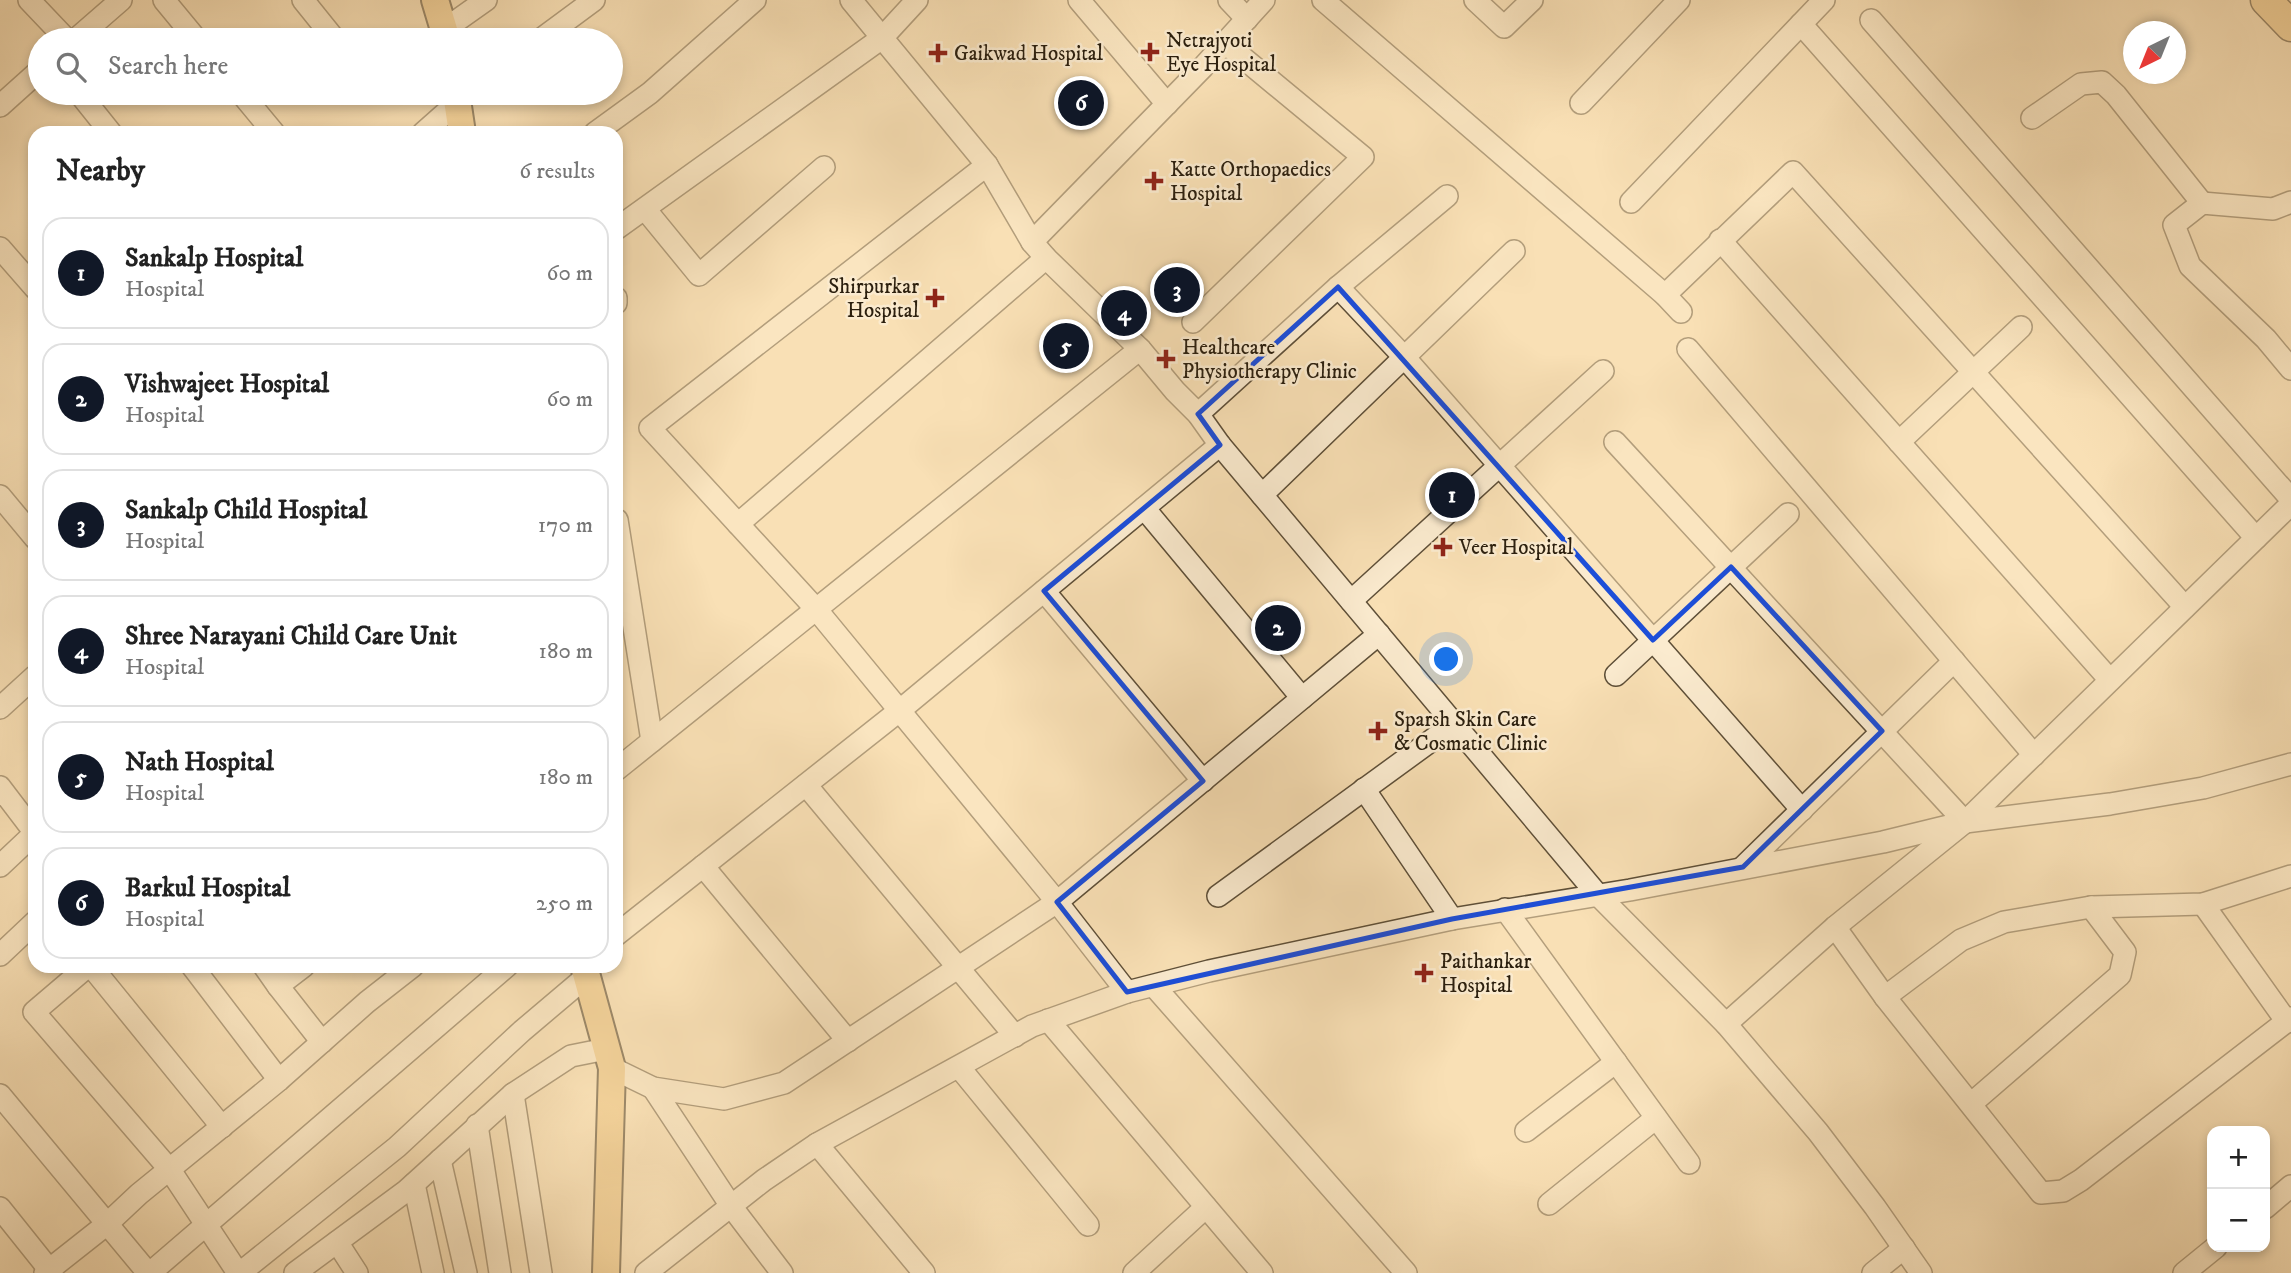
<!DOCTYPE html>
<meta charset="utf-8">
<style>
:root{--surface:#fff;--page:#f6f6f6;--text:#222;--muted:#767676;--line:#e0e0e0;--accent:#111827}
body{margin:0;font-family:"IM FELL DW Pica",serif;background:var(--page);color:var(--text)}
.controls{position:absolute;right:21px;bottom:21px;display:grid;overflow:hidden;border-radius:14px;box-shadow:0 4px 10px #0003}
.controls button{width:63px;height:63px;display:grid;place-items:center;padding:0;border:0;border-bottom:2px solid var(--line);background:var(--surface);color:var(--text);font:35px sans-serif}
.compass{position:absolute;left:2123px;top:21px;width:63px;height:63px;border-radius:50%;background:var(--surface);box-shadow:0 4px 10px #0003;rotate:223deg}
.you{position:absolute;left:1447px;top:660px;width:24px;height:24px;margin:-18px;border:5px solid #fff;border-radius:50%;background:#1a73e8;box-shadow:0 0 0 10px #1a73e833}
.badge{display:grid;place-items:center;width:46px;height:46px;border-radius:50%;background:var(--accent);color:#fff;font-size:23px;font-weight:700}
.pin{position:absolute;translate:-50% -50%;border:4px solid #fff;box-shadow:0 2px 7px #0006}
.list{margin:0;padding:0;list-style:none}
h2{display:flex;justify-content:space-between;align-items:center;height:91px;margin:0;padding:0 28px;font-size:30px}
h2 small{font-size:23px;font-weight:400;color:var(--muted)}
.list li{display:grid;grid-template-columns:46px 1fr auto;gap:21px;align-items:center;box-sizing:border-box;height:112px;margin:0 14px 14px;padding:0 14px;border:2px solid var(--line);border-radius:21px}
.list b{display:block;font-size:26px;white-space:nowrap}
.list p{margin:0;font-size:23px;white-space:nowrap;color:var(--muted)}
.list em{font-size:23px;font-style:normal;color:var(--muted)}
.icon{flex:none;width:38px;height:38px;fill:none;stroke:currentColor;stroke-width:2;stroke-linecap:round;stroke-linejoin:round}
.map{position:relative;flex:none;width:2291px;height:1273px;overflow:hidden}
.search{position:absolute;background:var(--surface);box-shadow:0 4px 10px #0003;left:28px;top:28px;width:595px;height:77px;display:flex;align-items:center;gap:18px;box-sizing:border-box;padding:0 24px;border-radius:38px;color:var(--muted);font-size:26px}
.panel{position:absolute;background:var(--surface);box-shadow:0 4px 10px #0003;left:28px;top:126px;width:595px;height:847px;border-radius:21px}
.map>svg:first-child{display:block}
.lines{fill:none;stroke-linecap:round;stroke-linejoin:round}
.minor-casing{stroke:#5e4f38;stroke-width:24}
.major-casing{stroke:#2b1f0e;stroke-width:30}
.highway-casing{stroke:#2b1f0e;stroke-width:33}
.minor{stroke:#fbebcf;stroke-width:21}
.major{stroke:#ecc07a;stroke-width:26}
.highway{stroke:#ecc07a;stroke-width:30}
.marked{fill:none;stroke:#1d4ed8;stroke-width:5;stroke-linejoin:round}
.poi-dot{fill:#8f2418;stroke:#fbebcf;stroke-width:2.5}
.labels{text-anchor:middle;stroke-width:5;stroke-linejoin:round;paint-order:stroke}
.poi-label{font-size:21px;fill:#2b1f0e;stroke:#fbebcf;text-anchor:start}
</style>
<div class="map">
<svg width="2291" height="1273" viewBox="0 0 2291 1273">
<rect width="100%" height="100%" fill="#f9e0b5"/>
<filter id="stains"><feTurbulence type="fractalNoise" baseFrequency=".00286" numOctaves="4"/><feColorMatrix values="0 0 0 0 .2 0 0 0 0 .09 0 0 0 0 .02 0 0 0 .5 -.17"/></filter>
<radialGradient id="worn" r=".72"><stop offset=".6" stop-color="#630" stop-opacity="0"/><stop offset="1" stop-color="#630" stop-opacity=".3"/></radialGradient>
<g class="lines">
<defs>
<g id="minor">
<polyline points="29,0 67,40"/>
<polyline points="164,0 197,40"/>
<polyline points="303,0 332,36"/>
<polyline points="851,0 987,165 1032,242 1046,258 1140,349 1175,391 1198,414 1220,445 1597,894 1726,1024 1818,1132 1875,1207 1921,1273"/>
<polyline points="1079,0 1167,104"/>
<polyline points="1229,0 1247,19"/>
<polyline points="1323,0 1665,295 1681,312"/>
<polyline points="1475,0 1504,27 1532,0"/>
<polyline points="1871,20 2291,499"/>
<polyline points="1801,24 2256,538"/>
<polyline points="445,29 486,0"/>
<polyline points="75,40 121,0"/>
<polyline points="540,40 594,0"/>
<polyline points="79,93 111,133"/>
<polyline points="241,93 274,133"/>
<polyline points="1581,103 1679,0"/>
<polyline points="0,106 40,70"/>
<polyline points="2032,118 2081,84 2102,82 2116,95 2202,203"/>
<polyline points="423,133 467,94"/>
<polyline points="595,133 650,93 755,0"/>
<polyline points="987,165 650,428 816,609 1057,902 1127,992"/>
<polyline points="1631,202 1824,0"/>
<polyline points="2291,202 2273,209 2202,203 2174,225 2190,266 2266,339 2291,369"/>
<polyline points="645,209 699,275 824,167"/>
<polyline points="616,229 882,38 917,0"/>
<polyline points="1720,240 2110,680"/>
<polyline points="1032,242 1203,67 1264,0"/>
<polyline points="0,248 35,288"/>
<polyline points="1338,287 1405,358 1802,810"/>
<polyline points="1665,295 1793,172 2185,607"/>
<polyline points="616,298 616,303"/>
<polyline points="1193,322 1363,157 1225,43"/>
<polyline points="1688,349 2034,755"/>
<polyline points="1198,414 1338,287 1447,196"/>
<polyline points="1615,442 1965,822"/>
<polyline points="1899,442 2021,327"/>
<polyline points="1262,495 1514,251"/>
<polyline points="0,496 35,538"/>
<polyline points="1144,508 1302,698"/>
<polyline points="617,520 652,741"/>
<polyline points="738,524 1046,258"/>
<polyline points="1044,591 1203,781"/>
<polyline points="1351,601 1603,371"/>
<polyline points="1616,675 1788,514"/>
<polyline points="0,708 35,676"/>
<polyline points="616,770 1140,349"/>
<polyline points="806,785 1015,1036"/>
<polyline points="0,787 35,833"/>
<polyline points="1364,789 1452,919"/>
<polyline points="0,866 35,833"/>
<polyline points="703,866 848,1041"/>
<polyline points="1743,867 1954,661"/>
<polyline points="1218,896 1454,724"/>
<polyline points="2203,904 2287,1022"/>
<polyline points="1505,909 1689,1163"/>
<polyline points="1835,927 1885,997 2041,1193 2063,1191 2081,1180 2291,1018"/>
<polyline points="616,935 899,711 1220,445"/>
<polyline points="0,955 35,922"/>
<polyline points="88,966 34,1012 170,1170 238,1273"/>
<polyline points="91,966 222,1127"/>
<polyline points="192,966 279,1080"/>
<polyline points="264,966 278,986"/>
<polyline points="304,966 278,986 322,1042"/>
<polyline points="1154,986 1406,1273"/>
<polyline points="1885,997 1961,940 2004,922 2091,907 2203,904 2291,876"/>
<polyline points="1048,1020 1262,1273"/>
<polyline points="1726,1024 1835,927 1965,822 2291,504"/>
<polyline points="959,1067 1088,1225"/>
<polyline points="612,1068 653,1088 724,1099 784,1083 1057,902 1379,634"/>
<polyline points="653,1088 731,1206 782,1273"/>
<polyline points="513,1094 541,1273"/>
<polyline points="0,1095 148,1273"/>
<polyline points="1972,1103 2120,975 2125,952 2091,907"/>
<polyline points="477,1125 500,1273"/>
<polyline points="1526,1131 1616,1062"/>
<polyline points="817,1144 924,1273"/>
<polyline points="440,1160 466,1273"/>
<polyline points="414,1184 433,1273"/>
<polyline points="1549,1204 1656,1118"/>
<polyline points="0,1208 52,1273"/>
<polyline points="2265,1208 2291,1186"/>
<polyline points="337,1242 357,1273"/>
<polyline points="45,1273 107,1224 139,1194 279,1080 367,1002 413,966"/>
<polyline points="150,1273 507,966"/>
<polyline points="240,1273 397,1147 522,1031 587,976"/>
<polyline points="295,1273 406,1191 513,1094 571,1056 606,1049"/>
<polyline points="646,1273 764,1180 817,1144 1032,1026 1127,992 1209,971 1452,919 1630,890 1883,842 1965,822 2110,804 2203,788 2291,764"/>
<polyline points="1134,1273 1206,1207"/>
<polyline points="1873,1273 1904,1248"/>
<polyline points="2184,1273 2216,1247"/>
</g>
<g id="major">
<polyline points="435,0 447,40"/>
<polyline points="456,93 462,133"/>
<polyline points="584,966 612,1068 606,1273"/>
</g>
<polyline id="highway" points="2266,0 2291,26"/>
</defs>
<use href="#minor" class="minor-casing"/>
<use href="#major" class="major-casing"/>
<use href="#highway" class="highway-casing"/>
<use href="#minor" class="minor"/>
<use href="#major" class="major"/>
<use href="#highway" class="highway"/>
</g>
<path d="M0 0H2291V1273H0ZM1338 287 1653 640 1731 567 1882 731 1743 867 1452 919 1127 992 1057 902 1203 781 1044 591 1220 445 1198 414Z" fill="#f9e0b5" fill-opacity=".55" fill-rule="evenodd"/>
<path class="marked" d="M1338 287 1653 640 1731 567 1882 731 1743 867 1452 919 1127 992 1057 902 1203 781 1044 591 1220 445 1198 414Z"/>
<g class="poi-dot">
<path d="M1146.5 41.5h7v7h7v7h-7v7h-7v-7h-7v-7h7z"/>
<path d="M934.5 42.5h7v7h7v7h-7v7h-7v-7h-7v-7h7z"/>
<path d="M1150.5 170.5h7v7h7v7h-7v7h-7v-7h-7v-7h7z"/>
<path d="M931.5 287.5h7v7h7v7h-7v7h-7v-7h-7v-7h7z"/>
<path d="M1162.5 348.5h7v7h7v7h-7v7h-7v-7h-7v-7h7z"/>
<path d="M1439.5 536.5h7v7h7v7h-7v7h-7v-7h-7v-7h7z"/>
<path d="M1374.5 720.5h7v7h7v7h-7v7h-7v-7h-7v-7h7z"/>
<path d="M1420.5 962.5h7v7h7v7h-7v7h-7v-7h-7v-7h7z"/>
</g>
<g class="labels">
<g class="poi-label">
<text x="1166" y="47">Netrajyoti<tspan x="1166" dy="24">Eye Hospital</tspan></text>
<text x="954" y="60">Gaikwad Hospital</text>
<text x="1170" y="176">Katte Orthopaedics<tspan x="1170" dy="24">Hospital</tspan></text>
<text x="919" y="293" text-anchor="end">Shirpurkar<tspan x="919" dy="24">Hospital</tspan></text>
<text x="1182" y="354">Healthcare<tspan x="1182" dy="24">Physiotherapy Clinic</tspan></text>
<text x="1459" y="554">Veer Hospital</text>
<text x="1394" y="726">Sparsh Skin Care<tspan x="1394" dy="24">&amp; Cosmatic Clinic</tspan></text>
<text x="1440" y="968">Paithankar<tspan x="1440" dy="24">Hospital</tspan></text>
</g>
</g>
<rect width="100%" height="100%" filter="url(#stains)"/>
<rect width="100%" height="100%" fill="url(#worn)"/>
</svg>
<div class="controls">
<button>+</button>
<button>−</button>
</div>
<svg class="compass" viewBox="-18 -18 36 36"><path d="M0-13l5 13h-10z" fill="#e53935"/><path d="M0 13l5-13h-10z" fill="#767676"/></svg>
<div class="you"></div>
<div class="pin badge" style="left:1452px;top:495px">1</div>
<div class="pin badge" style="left:1278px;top:628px">2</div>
<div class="pin badge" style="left:1177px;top:290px">3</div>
<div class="pin badge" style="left:1124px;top:313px">4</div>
<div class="pin badge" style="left:1066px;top:346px">5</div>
<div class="pin badge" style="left:1081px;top:103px">6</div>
<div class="search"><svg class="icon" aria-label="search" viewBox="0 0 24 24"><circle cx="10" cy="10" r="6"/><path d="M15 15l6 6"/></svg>Search here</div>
<section class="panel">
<h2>Nearby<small>6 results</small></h2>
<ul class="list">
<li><span class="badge">1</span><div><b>Sankalp Hospital</b><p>Hospital</p></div><em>60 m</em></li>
<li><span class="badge">2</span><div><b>Vishwajeet Hospital</b><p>Hospital</p></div><em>60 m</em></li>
<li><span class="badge">3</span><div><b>Sankalp Child Hospital</b><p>Hospital</p></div><em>170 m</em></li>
<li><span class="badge">4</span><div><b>Shree Narayani Child Care Unit</b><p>Hospital</p></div><em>180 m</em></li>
<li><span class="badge">5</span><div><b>Nath Hospital</b><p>Hospital</p></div><em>180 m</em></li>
<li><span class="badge">6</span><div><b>Barkul Hospital</b><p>Hospital</p></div><em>250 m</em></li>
</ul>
</section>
</div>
